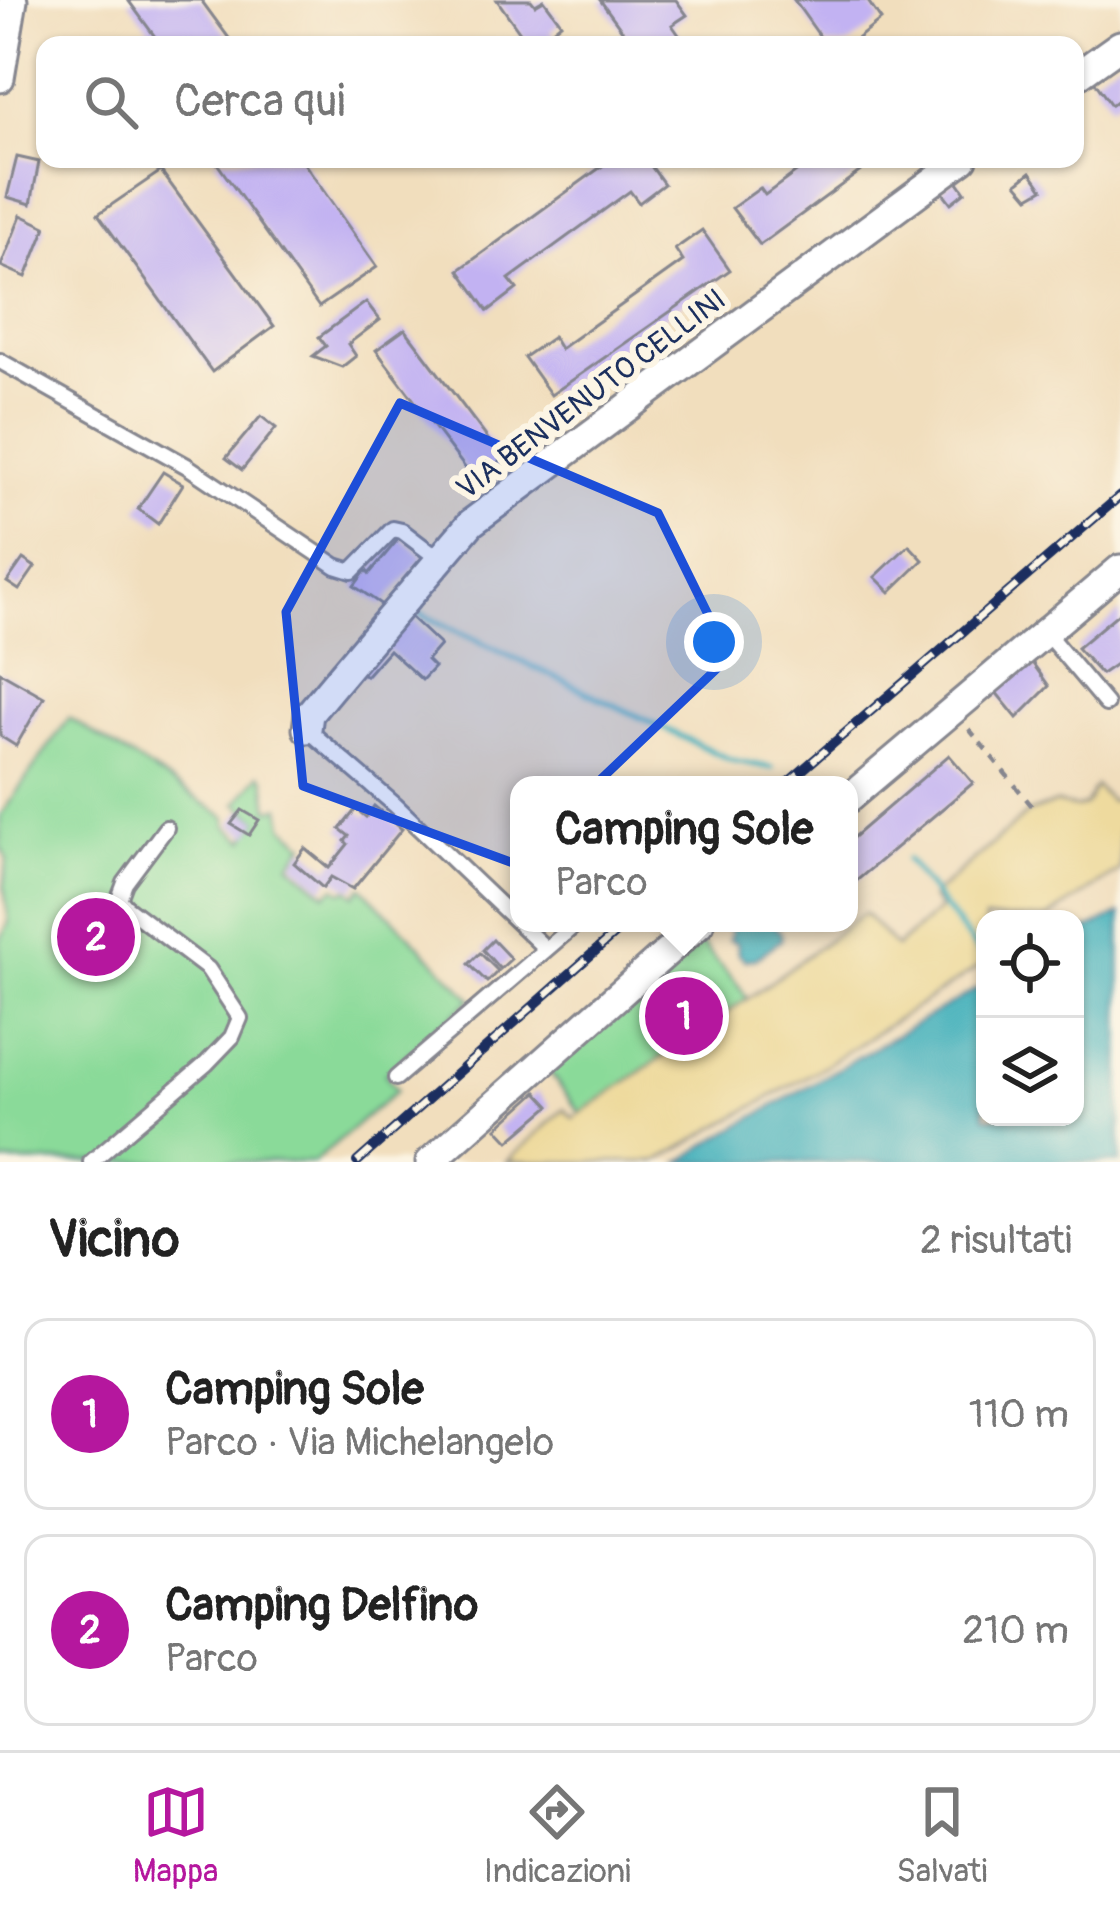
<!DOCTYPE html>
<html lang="it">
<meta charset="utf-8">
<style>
:root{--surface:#fff;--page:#f2f2f2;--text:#222;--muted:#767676;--line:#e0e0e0;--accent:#b5179e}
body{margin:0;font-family:Pangolin,sans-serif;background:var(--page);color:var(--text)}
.controls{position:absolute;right:36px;bottom:36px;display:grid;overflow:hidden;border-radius:24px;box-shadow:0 3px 9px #0004}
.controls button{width:108px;height:108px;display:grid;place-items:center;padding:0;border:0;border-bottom:3px solid var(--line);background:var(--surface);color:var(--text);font:60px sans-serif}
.you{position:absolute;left:714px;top:642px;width:42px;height:42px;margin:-30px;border:9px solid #fff;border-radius:50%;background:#1a73e8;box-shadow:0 0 0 18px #1a73e833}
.badge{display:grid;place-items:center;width:78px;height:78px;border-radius:50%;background:var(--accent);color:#fff;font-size:39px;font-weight:700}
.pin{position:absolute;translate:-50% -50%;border:6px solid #fff;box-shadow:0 3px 12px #0006}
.popup{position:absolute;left:510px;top:776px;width:348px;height:156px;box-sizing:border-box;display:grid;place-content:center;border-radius:24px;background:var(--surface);filter:drop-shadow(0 3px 9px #0005);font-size:39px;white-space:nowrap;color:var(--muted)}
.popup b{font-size:45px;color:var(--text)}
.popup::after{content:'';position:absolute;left:50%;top:100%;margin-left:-24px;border:24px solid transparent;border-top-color:var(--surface)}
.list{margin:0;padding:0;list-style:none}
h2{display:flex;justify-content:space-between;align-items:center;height:156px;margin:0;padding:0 48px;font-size:51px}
h2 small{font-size:39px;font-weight:400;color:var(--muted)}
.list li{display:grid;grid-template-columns:78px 1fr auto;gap:36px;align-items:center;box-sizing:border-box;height:192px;margin:0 24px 24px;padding:0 24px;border:3px solid var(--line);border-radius:24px}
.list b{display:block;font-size:45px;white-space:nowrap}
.list p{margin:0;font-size:39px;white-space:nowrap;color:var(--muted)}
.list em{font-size:39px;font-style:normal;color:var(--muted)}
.icon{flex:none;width:66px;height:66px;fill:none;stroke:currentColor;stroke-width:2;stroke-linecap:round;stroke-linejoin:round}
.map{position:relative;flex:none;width:1120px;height:1162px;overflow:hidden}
.search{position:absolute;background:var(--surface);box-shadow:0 3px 9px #0004;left:36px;right:36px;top:36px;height:132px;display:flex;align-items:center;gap:30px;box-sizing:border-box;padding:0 42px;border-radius:24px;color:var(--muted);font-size:45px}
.sheet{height:588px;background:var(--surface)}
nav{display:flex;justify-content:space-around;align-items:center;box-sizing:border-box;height:168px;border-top:3px solid var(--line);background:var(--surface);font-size:33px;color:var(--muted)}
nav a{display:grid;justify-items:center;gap:6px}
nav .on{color:var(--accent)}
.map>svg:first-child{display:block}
.green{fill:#8ada99;stroke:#52847c;stroke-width:3}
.sand{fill:#eeda9e;stroke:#84847e;stroke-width:3}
.water{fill:#3eaeba;stroke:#2c6e8c;stroke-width:3}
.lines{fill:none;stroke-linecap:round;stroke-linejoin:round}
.stream{stroke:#3eaeba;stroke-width:6}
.building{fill:#c2b2f2}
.lane-casing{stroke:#86868e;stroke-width:20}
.street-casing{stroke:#86868e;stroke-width:33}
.path{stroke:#86868e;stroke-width:4.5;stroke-dasharray:9 9;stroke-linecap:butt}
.lane{stroke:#fff;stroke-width:14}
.street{stroke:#fff;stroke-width:27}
.rail-casing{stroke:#1b2f5e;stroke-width:10}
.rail{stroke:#fcf5e5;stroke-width:6;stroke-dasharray:18;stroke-linecap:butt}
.marked{fill:#1d4ed8;fill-opacity:0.2;stroke:#1d4ed8;stroke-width:9;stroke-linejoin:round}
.labels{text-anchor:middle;stroke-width:12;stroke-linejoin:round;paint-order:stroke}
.street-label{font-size:30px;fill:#1b2f5e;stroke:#fcf5e5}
</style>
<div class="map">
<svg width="1120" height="1162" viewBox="0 0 1120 1162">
<rect width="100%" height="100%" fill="#fcf5e5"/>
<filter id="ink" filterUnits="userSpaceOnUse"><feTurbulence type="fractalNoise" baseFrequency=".00833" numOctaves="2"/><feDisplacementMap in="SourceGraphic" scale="24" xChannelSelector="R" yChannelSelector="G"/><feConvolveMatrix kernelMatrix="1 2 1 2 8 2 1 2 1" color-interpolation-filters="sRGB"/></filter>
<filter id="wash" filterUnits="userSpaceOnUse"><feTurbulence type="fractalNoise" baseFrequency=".004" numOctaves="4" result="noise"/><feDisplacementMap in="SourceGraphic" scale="48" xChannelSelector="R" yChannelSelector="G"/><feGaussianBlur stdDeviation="2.7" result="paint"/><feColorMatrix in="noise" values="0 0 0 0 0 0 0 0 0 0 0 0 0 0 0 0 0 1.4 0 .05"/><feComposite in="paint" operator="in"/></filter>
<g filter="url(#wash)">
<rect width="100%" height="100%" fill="#f1debd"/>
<g class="green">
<polygon points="69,718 226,817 227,826 245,840 258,820 237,803 260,774 265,780 269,809 281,807 284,826 305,844 290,864 326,894 336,887 342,892 348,889 355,895 362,887 472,999 385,1074 397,1090 314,1162 0,1162 0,940 9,922 4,887 7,859 0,846 0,816"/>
<polygon points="698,940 739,986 779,1046 608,1150 547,1069"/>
</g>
<polygon class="sand" points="1095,786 1110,801 1120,798 1120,870 1047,919 985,919 985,963 818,1070 656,1162 506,1162 564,1109 573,1118 760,990 864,913 896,947 940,909 931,898 934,894 1028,813 1056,803 1076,808 1086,805"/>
<g class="water">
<polygon points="1120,914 1120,1162 681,1162 704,1146 985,984 985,1117 1075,1117 1075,935"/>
<polygon points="744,923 772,923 781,933 781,940 755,959 745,960 738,954 737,943 729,940 731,928 735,925 743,925"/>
</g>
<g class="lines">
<g class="stream">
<polyline points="419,613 731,760 772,768"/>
<polyline points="907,860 985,960"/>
</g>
</g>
<g id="blocks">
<g class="building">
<polygon points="128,0 201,0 234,45 161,45"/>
<polygon points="497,0 531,0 535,5 544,0 561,23 550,32 560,45 529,45"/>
<polygon points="600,0 676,0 687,15 672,25 686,45 633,45"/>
<polygon points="794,0 867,0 881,20 849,45 826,45"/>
<polygon points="1120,59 1120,98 1111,105 1092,78"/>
<polygon points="17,157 39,162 31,204 7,197"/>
<polygon points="214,159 301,159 377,267 319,307"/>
<polygon points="612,159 646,159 664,184 639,203 630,191 509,279 517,289 488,311 459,270"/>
<polygon points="814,159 877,159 760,245 732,208 760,188 765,195"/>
<polygon points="161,171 274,326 212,372 98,214"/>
<polygon points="1031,172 1043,189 1029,197 1017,183"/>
<polygon points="956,179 965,192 951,203 941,190"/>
<polygon points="21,215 46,227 26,277 1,266"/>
<polygon points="702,230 730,270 551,395 524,357 553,337 560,349 683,261 675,249"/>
<polygon points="366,302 380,320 348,344 356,356 342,367 313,356 326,346 319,337"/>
<polygon points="405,329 503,459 475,481 376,350"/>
<polygon points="261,416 276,428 242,470 226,458"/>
<polygon points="163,472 183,484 158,524 138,509"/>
<polygon points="400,537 423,557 382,605 354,586 366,570 369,574"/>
<polygon points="909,545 923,560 890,592 875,577"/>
<polygon points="23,559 35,567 19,590 7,582"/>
<polygon points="403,610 440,645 427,660 434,667 422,680 389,650 366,676 356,667"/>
<polygon points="1120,612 1120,661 1101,674 1077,648"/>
<polygon points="1031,661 1049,686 1017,718 995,691"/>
<polygon points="0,672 44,697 16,746 0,736"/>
<polygon points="949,755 973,783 854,883 849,877 849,841"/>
<polygon points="374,806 402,829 353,889 331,877 323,888 294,863 305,848 329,868 348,844 345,841 349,836 340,829 356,809 366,817"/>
<polygon points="242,810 259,820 249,835 231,824"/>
<polygon points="493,940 511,959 500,969 483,950"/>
<polygon points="480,953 498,971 487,982 469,964"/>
<polygon points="537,1092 550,1106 509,1141 497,1128"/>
</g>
</g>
</g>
<g filter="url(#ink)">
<use href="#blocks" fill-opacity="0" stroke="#86868e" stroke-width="3"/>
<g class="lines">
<defs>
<g id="lane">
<polyline points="0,361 187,466 336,566 352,571 393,529 402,531 440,560"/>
<polyline points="1046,633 1106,704"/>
<polyline points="307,729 395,805 546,949"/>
<polyline points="396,1078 577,923"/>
<polyline points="91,1162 206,1064 232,1037 240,1018 208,969 126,907 119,899 125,883 166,828"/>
</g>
<g id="street">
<polyline points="1075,77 1120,45"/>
<polyline points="0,78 13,0"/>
<path d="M307 729 309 714C362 649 417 587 471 523L963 159"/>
<polyline points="849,798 1120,569"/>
<polyline points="430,1162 700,923"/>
</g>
</defs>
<use href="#lane" class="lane-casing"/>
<use href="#street" class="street-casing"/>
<polyline class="path" points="969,729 1036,811"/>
<use href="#lane" class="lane"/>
<use href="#street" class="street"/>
<defs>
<g id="rail">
<polyline points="785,785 1120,496"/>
<polyline points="357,1162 627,923"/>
</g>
</defs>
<use href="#rail" class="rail-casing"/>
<use href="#rail" class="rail"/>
</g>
</g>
<path class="marked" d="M400 403 658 513 729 657 513 863 303 786 286 612Z"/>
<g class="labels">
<g class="street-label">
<text transform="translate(591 394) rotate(-37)" y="10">VIA BENVENUTO CELLINI</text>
</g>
</g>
</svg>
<div class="controls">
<button><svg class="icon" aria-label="locate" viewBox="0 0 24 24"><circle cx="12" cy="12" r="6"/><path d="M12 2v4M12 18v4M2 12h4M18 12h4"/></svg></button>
<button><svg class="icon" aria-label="layers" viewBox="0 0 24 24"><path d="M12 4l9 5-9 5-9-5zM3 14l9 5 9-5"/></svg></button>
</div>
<div class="you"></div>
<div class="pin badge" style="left:684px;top:1016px">1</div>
<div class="popup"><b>Camping Sole</b>Parco</div>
<div class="pin badge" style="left:96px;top:937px">2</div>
<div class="search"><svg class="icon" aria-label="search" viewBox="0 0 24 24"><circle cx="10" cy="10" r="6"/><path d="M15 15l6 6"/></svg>Cerca qui</div>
</div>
<section class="sheet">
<h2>Vicino<small>2 risultati</small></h2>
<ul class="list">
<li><span class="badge">1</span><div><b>Camping Sole</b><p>Parco · Via Michelangelo</p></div><em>110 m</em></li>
<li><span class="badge">2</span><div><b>Camping Delfino</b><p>Parco</p></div><em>210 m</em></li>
</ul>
</section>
<nav>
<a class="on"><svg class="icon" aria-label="map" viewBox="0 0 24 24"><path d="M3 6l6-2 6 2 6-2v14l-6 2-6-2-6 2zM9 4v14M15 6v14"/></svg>Mappa</a>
<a><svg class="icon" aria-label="directions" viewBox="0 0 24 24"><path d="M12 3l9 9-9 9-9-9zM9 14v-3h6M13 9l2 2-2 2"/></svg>Indicazioni</a>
<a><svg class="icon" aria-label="saved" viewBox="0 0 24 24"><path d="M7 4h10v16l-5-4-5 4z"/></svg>Salvati</a>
</nav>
